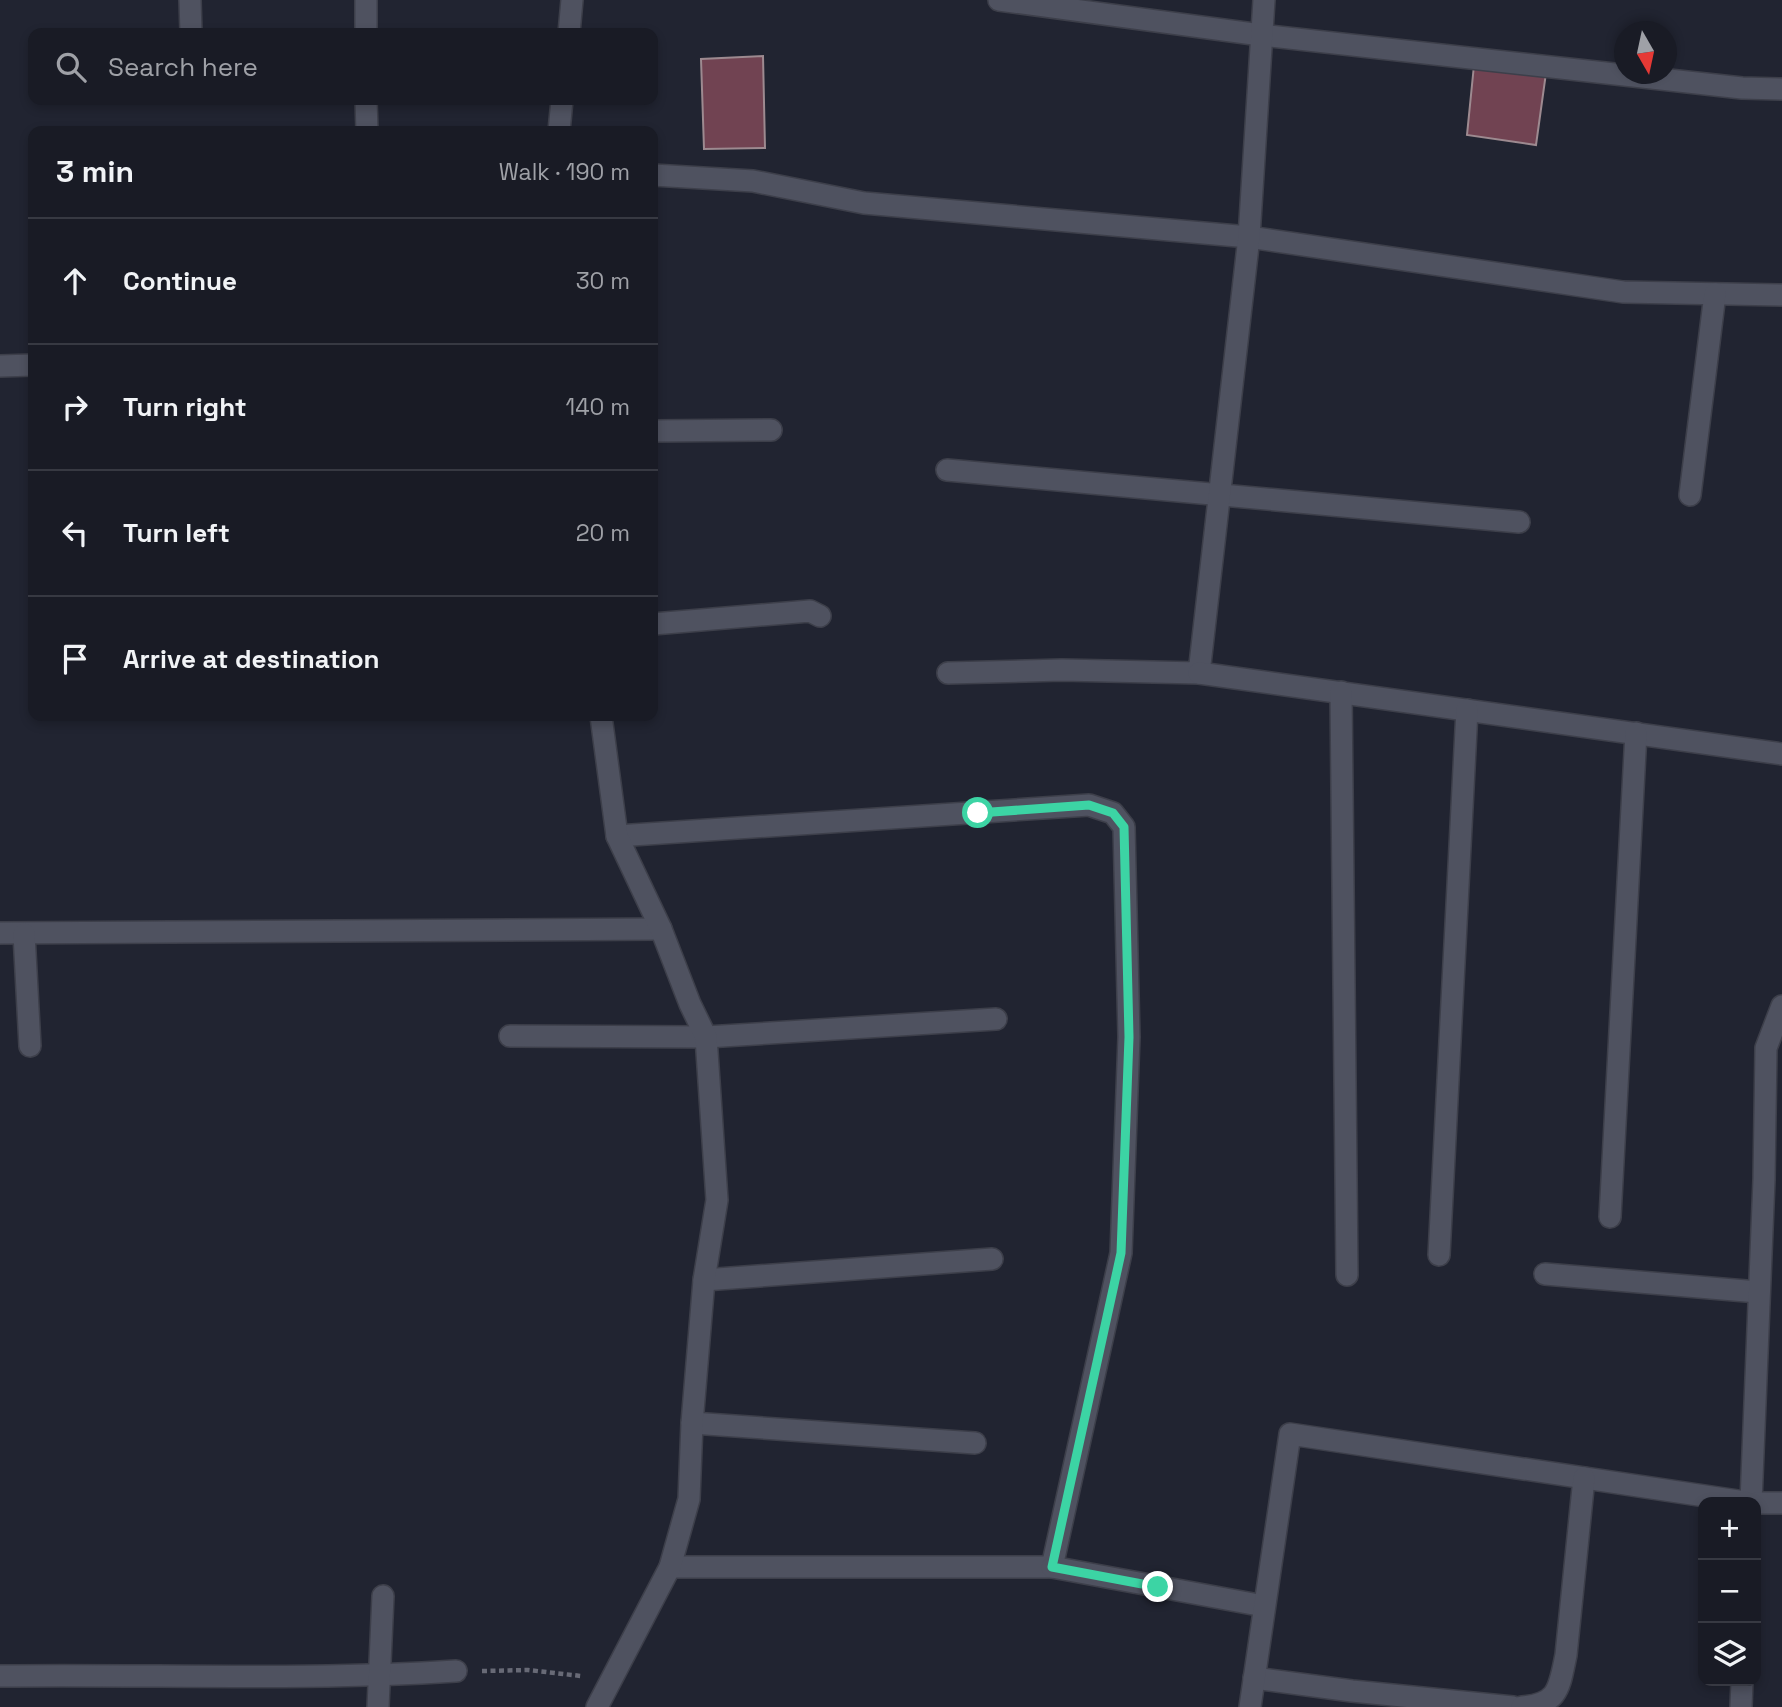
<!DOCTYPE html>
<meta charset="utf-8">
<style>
:root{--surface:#191b25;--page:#262832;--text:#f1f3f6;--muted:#9fa1a7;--line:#373942}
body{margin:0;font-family:"Space Grotesk",sans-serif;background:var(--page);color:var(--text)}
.controls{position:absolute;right:21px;bottom:21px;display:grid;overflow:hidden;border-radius:14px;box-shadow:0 4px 10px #0003}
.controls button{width:63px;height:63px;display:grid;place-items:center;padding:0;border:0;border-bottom:2px solid var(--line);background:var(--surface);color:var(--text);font:35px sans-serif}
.compass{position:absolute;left:1614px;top:21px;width:63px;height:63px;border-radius:50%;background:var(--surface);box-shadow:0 4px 10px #0003;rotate:171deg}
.stop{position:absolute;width:21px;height:21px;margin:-16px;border:5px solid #3cd4a4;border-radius:50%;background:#fff}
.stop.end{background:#3cd4a4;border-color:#fff;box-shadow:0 2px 7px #0008}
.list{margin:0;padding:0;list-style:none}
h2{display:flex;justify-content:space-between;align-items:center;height:91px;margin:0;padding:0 28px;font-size:30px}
h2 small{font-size:23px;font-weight:400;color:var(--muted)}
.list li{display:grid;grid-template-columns:46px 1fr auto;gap:21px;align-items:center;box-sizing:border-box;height:126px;padding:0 28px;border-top:2px solid var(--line)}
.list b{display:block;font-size:26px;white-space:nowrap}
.list em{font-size:23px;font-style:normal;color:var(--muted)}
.icon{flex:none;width:38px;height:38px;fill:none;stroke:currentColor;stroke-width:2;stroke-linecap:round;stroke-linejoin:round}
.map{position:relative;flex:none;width:1782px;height:1707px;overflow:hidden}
.search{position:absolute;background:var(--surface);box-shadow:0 4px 10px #0003;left:28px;top:28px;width:630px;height:77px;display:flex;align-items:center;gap:18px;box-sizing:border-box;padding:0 24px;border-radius:14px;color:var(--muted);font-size:26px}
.panel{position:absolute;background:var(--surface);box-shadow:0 4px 10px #0003;left:28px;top:126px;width:630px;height:595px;border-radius:14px}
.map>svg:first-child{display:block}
.building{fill:#714352;stroke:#9d8a90;stroke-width:2}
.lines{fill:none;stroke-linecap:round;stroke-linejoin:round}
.minor-casing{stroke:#3d3f4a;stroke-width:24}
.path{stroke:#686a76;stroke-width:4.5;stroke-dasharray:5 3.5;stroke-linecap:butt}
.minor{stroke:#4f5260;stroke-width:21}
.route{stroke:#3cd4a4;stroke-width:9}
</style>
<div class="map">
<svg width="1782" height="1707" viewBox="0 0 1782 1707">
<rect width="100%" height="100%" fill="#212431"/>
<g class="building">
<polygon points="763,56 765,148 704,149 701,59"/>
<polygon points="1474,65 1546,73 1536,145 1467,135"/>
</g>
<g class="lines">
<defs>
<g id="minor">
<polyline points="190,0 191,33"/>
<polyline points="366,0 366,33"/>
<polyline points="999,0 1261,35 1742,88 1782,89"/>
<polyline points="569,33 572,0"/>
<polyline points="366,100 367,131"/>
<polyline points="559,131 562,100"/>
<polyline points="653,175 753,181 864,203 1249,237 1623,292 1782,295"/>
<polyline points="0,366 33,365"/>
<polyline points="653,431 771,430"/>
<polyline points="947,470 1519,522"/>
<polyline points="1690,495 1715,294"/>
<polyline points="653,624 810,611 820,616"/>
<polyline points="948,673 1062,670 1199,673 1249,237 1264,0"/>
<polyline points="1199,673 1782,754"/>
<polyline points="1341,692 1347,1275"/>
<polyline points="617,836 1089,805 1113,813 1124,827 1129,1037 1121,1253 1052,1567 670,1567"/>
<polyline points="0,933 661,929"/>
<polyline points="24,934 30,1046"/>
<polyline points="510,1036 706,1037 996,1019"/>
<polyline points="1610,1217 1636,733"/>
<polyline points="1439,1255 1467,710"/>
<polyline points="1545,1274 1758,1292"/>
<polyline points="704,1280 992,1259"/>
<polyline points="692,1423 975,1443"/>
<polyline points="1751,1502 1764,1180 1766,1048 1782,1006"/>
<polyline points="1756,1503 1782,1503"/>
<polyline points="1052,1567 1264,1606"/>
<path d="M0 1676C152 1674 305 1681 456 1671"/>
<polyline points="1254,1678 1352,1691 1513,1707"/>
<polyline points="378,1707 383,1596"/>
<polyline points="597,1707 670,1567 689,1499 692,1423 704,1280 717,1200 706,1037 690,1004 661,929 617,836 601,716"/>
<polyline points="1250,1707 1290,1434 1745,1502"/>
<path d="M1522 1707C1559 1704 1559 1688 1566 1655L1584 1478"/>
<polyline points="1741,1707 1742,1681"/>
</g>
</defs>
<use href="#minor" class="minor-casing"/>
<polyline class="path" points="482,1671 528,1670 581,1676"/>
<use href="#minor" class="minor"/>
</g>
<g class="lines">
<polyline class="route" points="978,813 1089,805 1113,813 1124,827 1129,1037 1121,1253 1052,1567 1158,1587"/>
</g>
</svg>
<div class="controls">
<button>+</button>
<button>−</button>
<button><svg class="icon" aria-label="layers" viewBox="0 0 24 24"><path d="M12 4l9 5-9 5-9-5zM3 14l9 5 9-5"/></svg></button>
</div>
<svg class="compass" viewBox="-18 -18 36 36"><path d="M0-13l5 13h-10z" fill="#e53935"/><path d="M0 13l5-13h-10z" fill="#9fa1a7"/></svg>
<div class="stop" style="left:978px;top:813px"></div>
<div class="stop end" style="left:1158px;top:1587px"></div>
<div class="search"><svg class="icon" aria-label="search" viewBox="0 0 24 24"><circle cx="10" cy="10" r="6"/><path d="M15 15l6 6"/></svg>Search here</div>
<section class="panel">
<h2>3 min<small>Walk · 190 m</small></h2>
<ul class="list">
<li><svg class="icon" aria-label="ahead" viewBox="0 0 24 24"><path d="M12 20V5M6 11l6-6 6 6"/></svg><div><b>Continue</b></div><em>30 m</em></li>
<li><svg class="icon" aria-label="right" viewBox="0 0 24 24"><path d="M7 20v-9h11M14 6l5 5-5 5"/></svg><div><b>Turn right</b></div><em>140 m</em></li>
<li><svg class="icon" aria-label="left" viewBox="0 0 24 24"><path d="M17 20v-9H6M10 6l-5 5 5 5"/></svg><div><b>Turn left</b></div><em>20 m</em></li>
<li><svg class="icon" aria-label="arrive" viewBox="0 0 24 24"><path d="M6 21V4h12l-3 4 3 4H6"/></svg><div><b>Arrive at destination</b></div></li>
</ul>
</section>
</div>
